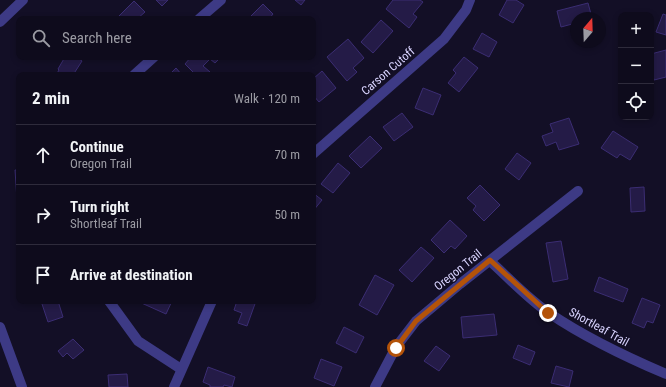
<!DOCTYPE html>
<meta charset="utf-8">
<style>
:root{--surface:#0e0b1c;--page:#171425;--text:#f1f3f6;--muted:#9b9ba3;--line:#2e2b3b}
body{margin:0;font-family:"Roboto Condensed",sans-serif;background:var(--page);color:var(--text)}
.controls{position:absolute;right:12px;top:12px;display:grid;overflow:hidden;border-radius:8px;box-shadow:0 2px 6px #0003}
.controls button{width:36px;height:36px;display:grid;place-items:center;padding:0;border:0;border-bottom:1px solid var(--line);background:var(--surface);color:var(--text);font:20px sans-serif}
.compass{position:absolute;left:570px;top:12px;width:36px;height:36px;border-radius:50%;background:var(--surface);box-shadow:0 2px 6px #0003;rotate:19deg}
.stop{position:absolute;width:12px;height:12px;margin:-9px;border:3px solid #b45309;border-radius:50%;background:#fff}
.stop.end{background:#b45309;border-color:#fff;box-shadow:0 1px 4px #0008}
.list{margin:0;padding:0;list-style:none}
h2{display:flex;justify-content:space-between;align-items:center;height:52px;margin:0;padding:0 16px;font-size:17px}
h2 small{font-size:13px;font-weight:400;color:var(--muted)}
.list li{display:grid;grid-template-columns:26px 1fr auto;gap:12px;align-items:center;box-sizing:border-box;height:60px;padding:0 16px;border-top:1px solid var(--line)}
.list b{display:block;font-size:15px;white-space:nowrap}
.list p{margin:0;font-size:13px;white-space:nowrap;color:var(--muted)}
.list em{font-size:13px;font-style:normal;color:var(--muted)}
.icon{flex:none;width:22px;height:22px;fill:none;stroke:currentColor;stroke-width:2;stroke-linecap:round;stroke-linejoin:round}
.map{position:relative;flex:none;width:666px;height:387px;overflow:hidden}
.search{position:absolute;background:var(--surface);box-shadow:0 2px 6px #0003;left:16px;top:16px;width:300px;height:44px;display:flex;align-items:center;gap:10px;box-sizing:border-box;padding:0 14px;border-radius:8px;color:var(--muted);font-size:15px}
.panel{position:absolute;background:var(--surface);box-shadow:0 2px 6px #0003;left:16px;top:72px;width:300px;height:232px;border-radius:8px}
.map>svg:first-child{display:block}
.building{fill:#241b47;stroke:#3b2d73}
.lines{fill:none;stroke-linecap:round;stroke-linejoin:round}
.minor{stroke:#3d3a85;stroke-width:10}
.route{stroke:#b45309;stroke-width:5}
.labels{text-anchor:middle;stroke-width:3;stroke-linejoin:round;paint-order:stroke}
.street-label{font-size:12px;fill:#d9d4ff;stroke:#130f26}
</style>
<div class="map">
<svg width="666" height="387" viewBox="0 0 666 387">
<rect width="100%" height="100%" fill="#130f26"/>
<g class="building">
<polygon points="156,0 168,0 162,6"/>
<polygon points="295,0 305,0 301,5"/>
<polygon points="393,0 420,0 423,2 413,14 417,17 409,28 386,9"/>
<polygon points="507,0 516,0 524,5 513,23 499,15"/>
<polygon points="134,1 145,12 137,19 116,19"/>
<polygon points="588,3 592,18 576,18 576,23 561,27 557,11"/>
<polygon points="263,4 273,14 269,19 255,19 251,16"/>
<polygon points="663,14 666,15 666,35 656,32"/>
<polygon points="381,20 393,31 373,53 361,42"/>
<polygon points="482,33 497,42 489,57 473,49"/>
<polygon points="348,39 364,58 353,68 357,72 347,81 327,57"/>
<polygon points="666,50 666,77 654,80 651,67 651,54"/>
<polygon points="65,57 76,57 82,61 73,75 56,75 59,70 58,69"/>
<polygon points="191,57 221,57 215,63 210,59 203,66 210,72 208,75 196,75 185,64"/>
<polygon points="464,57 478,68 459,92 448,83 456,73 453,70"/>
<polygon points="176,68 182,75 169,75"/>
<polygon points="322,71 336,88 319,102 313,95 313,79"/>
<polygon points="423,88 441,95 433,115 415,108"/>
<polygon points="402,113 413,127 394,141 383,127"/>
<polygon points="569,118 579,144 559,150 556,142 546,146 542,136 553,132 550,124"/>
<polygon points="613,131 638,147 630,160 620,154 617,158 601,148"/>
<polygon points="370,136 382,148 361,168 349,156"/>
<polygon points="517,153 531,163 519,180 505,169"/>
<polygon points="338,163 350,173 333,193 321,184"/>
<polygon points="15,170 19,170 19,200 17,200"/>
<polygon points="480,185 500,205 484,221 473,210 476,206 467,198"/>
<polygon points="644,187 645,211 631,212 630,188"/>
<polygon points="313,193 322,200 313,211"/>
<polygon points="450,220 467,236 455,249 451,246 444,253 431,240"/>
<polygon points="561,241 568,279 553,282 546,243"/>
<polygon points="421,247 434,258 412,282 399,270"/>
<polygon points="375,275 394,285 377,315 359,305"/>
<polygon points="599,277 628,289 623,302 594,291"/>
<polygon points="642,298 660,305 653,323 647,321 644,328 632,323"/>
<polygon points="41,301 58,301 63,317 48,322"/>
<polygon points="137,301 172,301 166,314"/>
<polygon points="237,301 256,301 247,326 238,323 242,313 234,310"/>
<polygon points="494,314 497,335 463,338 461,317"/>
<polygon points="344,327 364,337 356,353 336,343"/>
<polygon points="73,339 84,350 73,359 67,353 63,357 58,351"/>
<polygon points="518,345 535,352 530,365 513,358"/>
<polygon points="436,346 450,356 439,371 424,361"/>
<polygon points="321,359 342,367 334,386 314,378"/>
<polygon points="556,366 573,371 569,387 551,383"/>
<polygon points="208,367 235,377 232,387 224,385 223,387 210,387 210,385 203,382"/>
<polygon points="127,374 128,387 109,387 108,375"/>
</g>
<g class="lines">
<g class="minor">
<polyline points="199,19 221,0"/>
<polyline points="0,22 23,0"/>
<polyline points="134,75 154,57"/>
<polyline points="313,154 444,39 466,10 470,0"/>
<path d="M490 261C509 278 528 299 549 313 586 338 626 357 666 374"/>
<polyline points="109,301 138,341 181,369"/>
<polyline points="0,327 22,387"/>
<polyline points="174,387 212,301"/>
<polyline points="375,387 396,347 416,321 460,284 578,191"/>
</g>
</g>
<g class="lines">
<polyline class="route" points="396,348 416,321 490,260 548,313"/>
</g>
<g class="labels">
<g class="street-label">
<text transform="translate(388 71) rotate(-41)" y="4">Carson Cutoff</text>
<text transform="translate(458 270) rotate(-39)" y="4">Oregon Trail</text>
<text transform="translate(599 327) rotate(29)" y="4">Shortleaf Trail</text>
</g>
</g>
</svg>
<div class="controls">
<button>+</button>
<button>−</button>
<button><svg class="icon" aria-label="locate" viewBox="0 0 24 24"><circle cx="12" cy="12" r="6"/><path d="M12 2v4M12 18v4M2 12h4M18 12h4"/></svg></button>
</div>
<svg class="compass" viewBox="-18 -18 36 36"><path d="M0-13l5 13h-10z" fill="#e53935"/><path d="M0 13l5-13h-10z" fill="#9b9ba3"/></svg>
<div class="stop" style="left:396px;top:348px"></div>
<div class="stop end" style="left:548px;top:313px"></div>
<div class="search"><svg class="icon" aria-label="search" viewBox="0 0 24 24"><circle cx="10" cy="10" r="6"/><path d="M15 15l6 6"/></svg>Search here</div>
<section class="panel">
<h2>2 min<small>Walk · 120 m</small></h2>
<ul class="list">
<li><svg class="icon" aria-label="ahead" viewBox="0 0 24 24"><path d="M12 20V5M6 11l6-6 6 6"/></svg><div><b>Continue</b><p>Oregon Trail</p></div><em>70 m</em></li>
<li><svg class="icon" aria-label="right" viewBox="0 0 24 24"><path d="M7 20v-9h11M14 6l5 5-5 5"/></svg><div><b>Turn right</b><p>Shortleaf Trail</p></div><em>50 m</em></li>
<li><svg class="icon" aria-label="arrive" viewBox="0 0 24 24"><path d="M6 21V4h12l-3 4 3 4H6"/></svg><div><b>Arrive at destination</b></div></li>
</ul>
</section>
</div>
